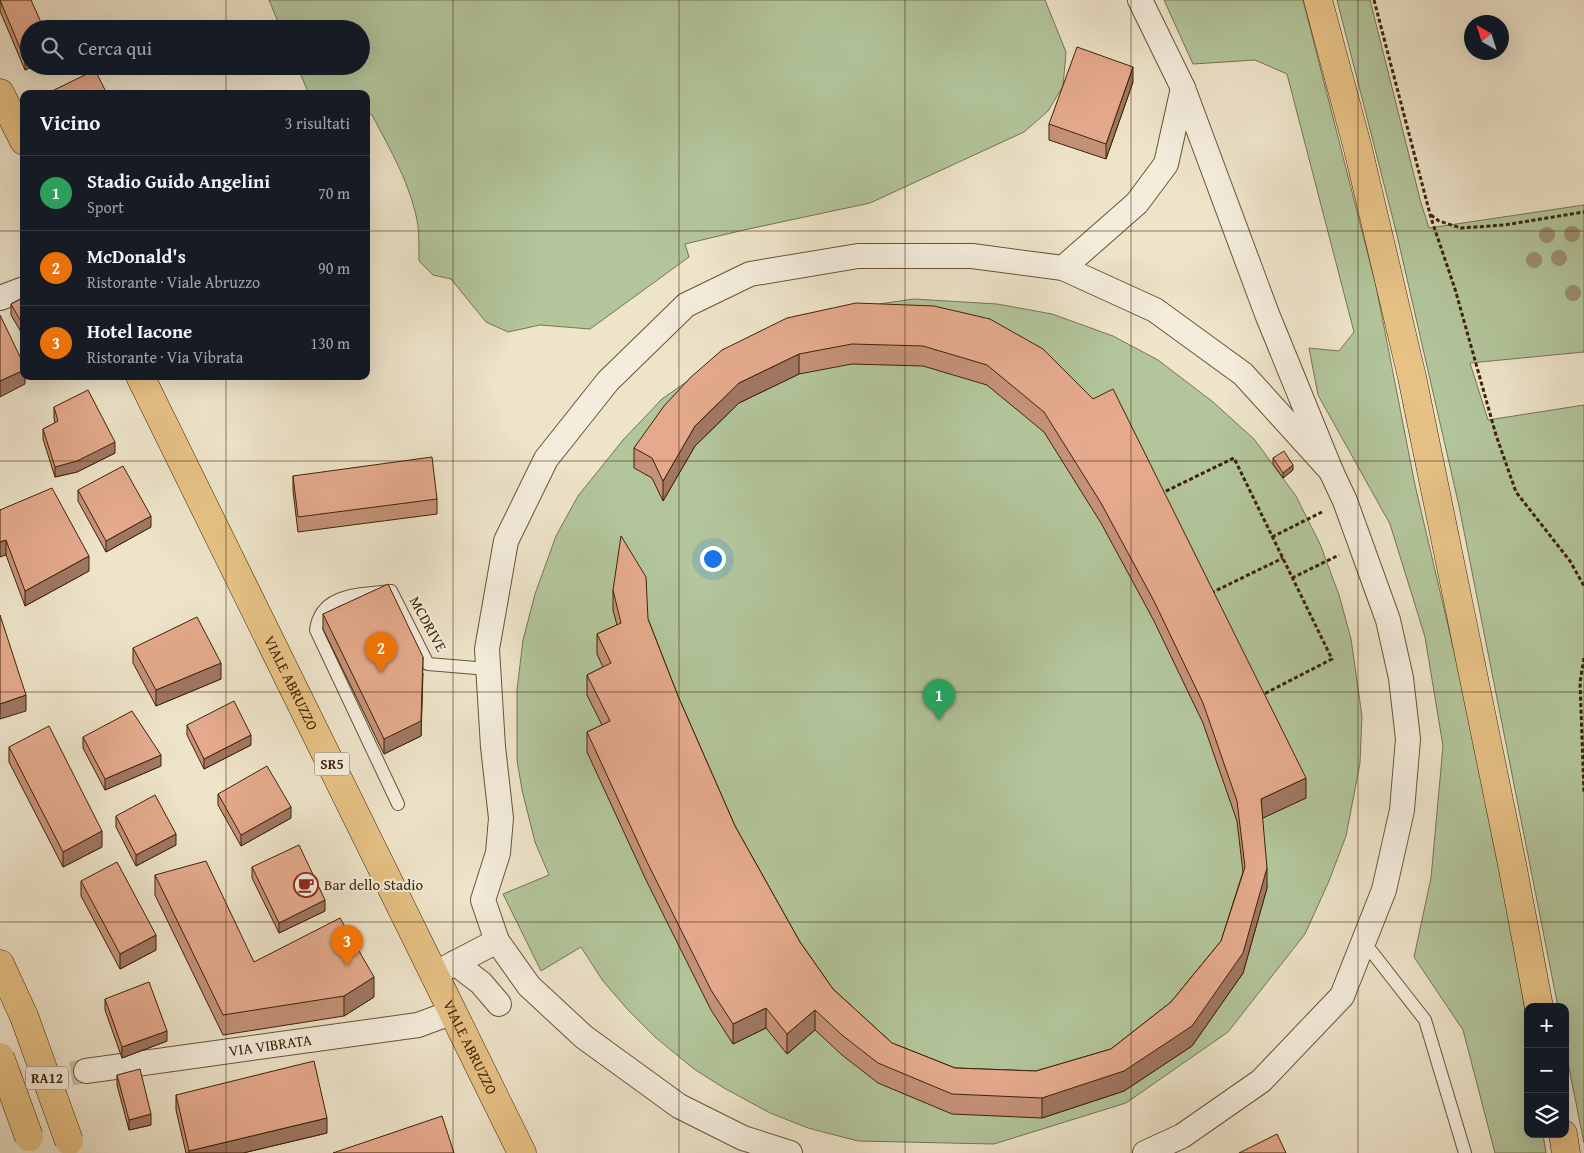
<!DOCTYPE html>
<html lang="it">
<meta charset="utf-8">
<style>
:root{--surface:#171b24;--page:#20242c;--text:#f1f3f6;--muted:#9ea1a6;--line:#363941;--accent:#c59692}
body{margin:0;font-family:"Gentium Book Plus",serif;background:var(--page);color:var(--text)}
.controls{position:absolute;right:15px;bottom:15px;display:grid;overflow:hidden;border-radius:10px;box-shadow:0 5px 20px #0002}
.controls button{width:45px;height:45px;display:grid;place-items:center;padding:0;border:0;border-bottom:1px solid var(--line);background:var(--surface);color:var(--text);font:25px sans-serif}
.compass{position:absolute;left:1464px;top:15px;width:45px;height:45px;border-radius:50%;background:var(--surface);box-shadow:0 5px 20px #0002;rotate:321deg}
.you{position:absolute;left:712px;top:558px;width:18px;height:18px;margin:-12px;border:4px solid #fff;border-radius:50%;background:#1a73e8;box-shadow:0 0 0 8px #1a73e833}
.badge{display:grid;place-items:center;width:32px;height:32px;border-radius:50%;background:var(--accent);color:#fff;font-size:16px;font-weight:700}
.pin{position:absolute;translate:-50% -41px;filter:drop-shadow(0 1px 2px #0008)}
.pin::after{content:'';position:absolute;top:26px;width:18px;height:15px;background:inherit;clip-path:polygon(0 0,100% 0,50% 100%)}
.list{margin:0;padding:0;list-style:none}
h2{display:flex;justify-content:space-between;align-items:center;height:65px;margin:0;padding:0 20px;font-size:21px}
h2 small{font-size:16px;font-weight:400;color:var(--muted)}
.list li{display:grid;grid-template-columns:32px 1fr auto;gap:15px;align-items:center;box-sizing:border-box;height:75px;padding:0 20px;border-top:1px solid var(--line)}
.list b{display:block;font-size:19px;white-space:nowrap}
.list p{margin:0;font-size:16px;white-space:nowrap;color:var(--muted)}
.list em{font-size:16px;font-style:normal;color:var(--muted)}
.icon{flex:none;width:28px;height:28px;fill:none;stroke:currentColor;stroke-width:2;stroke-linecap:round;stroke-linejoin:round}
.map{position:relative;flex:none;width:1584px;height:1153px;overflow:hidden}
.search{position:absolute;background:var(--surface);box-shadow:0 5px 20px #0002;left:20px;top:20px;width:350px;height:55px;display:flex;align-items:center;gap:12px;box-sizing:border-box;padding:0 18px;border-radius:28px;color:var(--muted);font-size:19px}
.panel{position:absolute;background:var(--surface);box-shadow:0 5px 20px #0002;left:20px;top:90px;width:350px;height:290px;border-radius:10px}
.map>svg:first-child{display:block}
.green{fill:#b3c59b;stroke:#787450}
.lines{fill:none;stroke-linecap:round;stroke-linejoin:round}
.minor-tunnel{stroke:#cbbda3;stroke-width:24;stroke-dasharray:24 12;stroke-linecap:butt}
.service-casing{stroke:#6a5336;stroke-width:14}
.minor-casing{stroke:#6a5336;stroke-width:26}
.primary-casing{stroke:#3e2305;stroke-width:29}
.trunk-casing{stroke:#3e2305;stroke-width:29}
.motorway-casing{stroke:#3e2305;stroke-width:29}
.path{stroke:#3e2305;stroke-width:3;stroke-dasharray:4 2.5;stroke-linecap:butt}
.service{stroke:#f4eddd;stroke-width:12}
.minor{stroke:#f4eddd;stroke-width:24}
.primary{stroke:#e7c285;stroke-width:28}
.trunk{stroke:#e7c285;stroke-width:28}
.motorway{stroke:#e7c285;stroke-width:28}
.motorway-bridge-casing{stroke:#3e2305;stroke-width:29;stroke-linecap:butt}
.motorway-bridge{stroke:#e7c285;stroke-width:28}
.tree{fill:#9d9072}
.wall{fill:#c59279;stroke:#3e2305}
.shaded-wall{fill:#a07763;stroke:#3e2305}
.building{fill:#e5aa8d;stroke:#3e2305}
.grid{fill:none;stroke:#3e2305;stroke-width:1;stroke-opacity:0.55}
.labels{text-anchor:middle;stroke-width:4.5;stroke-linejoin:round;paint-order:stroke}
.shield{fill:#f4eddd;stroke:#756046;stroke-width:1}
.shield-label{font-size:14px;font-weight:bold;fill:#3e2305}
.street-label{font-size:15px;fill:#3e2305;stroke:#f4eddd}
.poi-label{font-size:15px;fill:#3e2305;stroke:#f4eddd;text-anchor:start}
</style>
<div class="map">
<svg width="1584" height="1153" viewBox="0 0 1584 1153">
<rect width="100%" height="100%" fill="#eee4ca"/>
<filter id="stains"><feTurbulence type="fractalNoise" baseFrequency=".004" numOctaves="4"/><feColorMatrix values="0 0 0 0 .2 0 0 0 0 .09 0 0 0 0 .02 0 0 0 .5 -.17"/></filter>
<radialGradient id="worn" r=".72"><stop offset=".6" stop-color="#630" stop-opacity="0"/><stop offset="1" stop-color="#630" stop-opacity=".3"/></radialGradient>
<g class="green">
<path d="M269 0H1045L1066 52 1063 86 1048 111 1024 132 870 203 744 230 685 244 689 257 590 329 540 325 508 332 486 322 451 279 433 275 419 261C419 249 419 237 418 226 412 187 390 149 372 115L366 113V94H309L297 66H361V29H281Z"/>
<polygon points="1164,0 1303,0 1376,286 1415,485 1472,728 1507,898 1528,1030 1528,1134 1543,1134 1546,1153 1495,1153 1463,1030 1414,957 1431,878 1443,746 1425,637 1390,524 1318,395 1309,348 1339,351 1354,332 1287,74 1255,60 1193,64"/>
<polygon points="1337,0 1370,0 1421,203 1429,228 1584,205 1584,352 1470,363 1488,420 1584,405 1584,1143 1565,1048 1565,1007 1558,1007 1459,506 1397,235"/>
<polygon points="914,299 997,304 1052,314 1113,336 1158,360 1213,402 1254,439 1296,496 1320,544 1339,595 1351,639 1362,716 1360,763 1346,836 1329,881 1305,934 1228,1032 1126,1103 994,1144 858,1141 808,1128 770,1113 724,1088 694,1069 655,1037 628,1010 603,981 581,947 541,971 503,894 549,875 535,842 522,790 517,760 517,690 523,640 535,594 556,536 578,496 623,440 662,399 733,349 850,308"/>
</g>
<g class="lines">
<polyline class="minor-tunnel" points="0,1086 86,1071"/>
<defs>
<g id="service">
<path d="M398 804 316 630C321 592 361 595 391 591L428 664 488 669"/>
<polyline points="1364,942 1425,1020 1465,1153"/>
</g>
<g id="minor">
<polyline points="1140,0 1183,88 1267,314 1331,471 1345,501 1388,620 1401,678 1408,739 1402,810 1384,890 1342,996 1261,1081 1182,1136 1145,1153"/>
<polyline points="1063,268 1137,203 1166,164 1183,88"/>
<polyline points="0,298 24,289"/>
<polyline points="455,963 481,983 499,1004"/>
<polyline points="434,974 497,941"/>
<path id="s1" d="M86 1071 418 1025 453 1012"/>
<polyline points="790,1153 743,1138 679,1106 584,1037 529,986 497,941 483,900 498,853 501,818 493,747 487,649 506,541 546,459 608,381 686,305 750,274 858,256 972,256 1063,268 1155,310 1243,374 1331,471"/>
</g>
<g id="primary">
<polyline points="0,93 24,141"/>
<path id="s2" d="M140 376 522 1153"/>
</g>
<g id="trunk">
<polyline points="1318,0 1358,149 1412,377 1512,864 1539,1007"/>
<polyline points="1563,1134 1566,1153"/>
</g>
<polyline id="motorway" points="0,964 24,1016"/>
</defs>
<use href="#service" class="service-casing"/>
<use href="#minor" class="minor-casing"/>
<use href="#primary" class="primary-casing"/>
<use href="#trunk" class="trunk-casing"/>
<use href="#motorway" class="motorway-casing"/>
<g class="path">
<polyline points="1374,0 1431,218 1455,289 1496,435 1516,492 1570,561 1584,586"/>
<polyline points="1431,215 1439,221 1461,228 1504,225 1584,212"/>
<polyline points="1160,494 1234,458 1332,659 1262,695"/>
<polyline points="1272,537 1322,512"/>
<polyline points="1292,578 1339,555"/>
<polyline points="1211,593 1283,558"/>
<polyline points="1584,658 1580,682 1584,793"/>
</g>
<use href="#service" class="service"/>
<use href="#minor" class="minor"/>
<use href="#primary" class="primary"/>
<use href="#trunk" class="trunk"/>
<use href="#motorway" class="motorway"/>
<defs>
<g id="motorway-bridge">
<polyline points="24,1016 69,1141"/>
<polyline points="0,1057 29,1137"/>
</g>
</defs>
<use href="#motorway-bridge" class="motorway-bridge-casing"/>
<use href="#motorway-bridge" class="motorway-bridge"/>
</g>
<g class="tree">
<circle cx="1572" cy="234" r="8"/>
<circle cx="1547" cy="235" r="8"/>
<circle cx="1559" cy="258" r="8"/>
<circle cx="1534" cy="260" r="8"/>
<circle cx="1573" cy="293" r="8"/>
</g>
<g class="wall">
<polygon points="0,0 29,66 34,66 25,70 0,11"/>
<polygon points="1133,82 1106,159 1049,140 1049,124"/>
<polygon points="24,297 24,337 11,315 11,304"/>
<polygon points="990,319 1306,798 1262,818 1267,888 1243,973 1192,1046 1124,1091 1042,1118 952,1114 878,1083 842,1055 815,1030 787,1054 766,1028 733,1044 711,1010 646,880 587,752 587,732 602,725 587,695 587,675 603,667 597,654 597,634 617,625 613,610 613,590 648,619 678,696 735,826 800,942 833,989 892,1043 955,1068 1036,1071 1111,1049 1171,1002 1221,941 1243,872 1237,821 1203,723 1154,621 1101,523 1044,432 987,385 923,366 852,364 799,374 739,403 695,446 663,501 652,478 634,468 634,448 722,350"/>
<polygon points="54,407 115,453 77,472 55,477 43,439 43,429 55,423 54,418"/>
<polygon points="1273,458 1293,470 1283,478 1273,464"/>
<polygon points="293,476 437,499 437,514 298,532 293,491"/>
<polygon points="78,490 151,527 106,552 78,501"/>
<polygon points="0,510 89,571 25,606 6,555"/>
<polygon points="323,614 423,673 421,736 384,754 323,629"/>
<polygon points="133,648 221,679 156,706 133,663"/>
<polygon points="187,725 251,745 204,769 187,735"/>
<polygon points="83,737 161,766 105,790 83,748"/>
<polygon points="9,747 102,847 63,867 9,762"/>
<polygon points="218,794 291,818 241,846 218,805"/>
<polygon points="116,816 176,845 136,866 116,827"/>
<polygon points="252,867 325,911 279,933 252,878"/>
<polygon points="155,875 254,962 374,997 344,1016 223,1035 155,895"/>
<polygon points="81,881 156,950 120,969 81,896"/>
<polygon points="105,999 167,1041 122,1058 105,1010"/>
<polygon points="117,1075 151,1125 129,1130 117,1085"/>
<polygon points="176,1095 327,1133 243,1153 186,1153 176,1110"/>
</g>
<g class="shaded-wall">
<polygon points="29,58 29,66 34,66 25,70 25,60"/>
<polygon points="1133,67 1133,82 1106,159 1106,144"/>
<polygon points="799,354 799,374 739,403 695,446 663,501 663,481 695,426 739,383"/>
<polygon points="24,370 24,376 25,376 25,384 0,397 0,381"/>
<polygon points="115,442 115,453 77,472 55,477 55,467"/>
<polygon points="1293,465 1293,470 1283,478 1283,473"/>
<polygon points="151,516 151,527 106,552 106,541"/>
<polygon points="6,540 6,555 0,557 0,542"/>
<polygon points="89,556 89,571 25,606 25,591"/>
<polygon points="423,657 421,736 384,754 384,739"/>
<polygon points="221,663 221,679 156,706 156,690"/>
<polygon points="26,695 26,711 0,719 0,704"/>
<polygon points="251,735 251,745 204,769 204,759"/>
<polygon points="161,755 161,766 105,790 105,779"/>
<polygon points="1306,778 1306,798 1261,819 1261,799"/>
<polygon points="291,807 291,818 241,846 241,835"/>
<polygon points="102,831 102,847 63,867 63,852"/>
<polygon points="176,834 176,845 136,866 136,855"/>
<polygon points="1267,868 1267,888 1243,973 1192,1046 1124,1091 1042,1118 1042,1098 1192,1026"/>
<polygon points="325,900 325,911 279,933 279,923"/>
<polygon points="156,935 156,950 120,969 120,954"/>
<polygon points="374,977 374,997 344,1016 344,996"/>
<polygon points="766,1008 766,1028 733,1044 733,1024"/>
<polygon points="815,1010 815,1030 787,1054 787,1034"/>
<polygon points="167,1031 167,1041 122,1058 122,1047"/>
<polygon points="151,1114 151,1125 129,1130 129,1120"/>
<polygon points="327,1118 327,1133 243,1153 189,1153 189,1151"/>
</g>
<g class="building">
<polygon points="0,0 31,0 44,29 29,29 29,58 25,60"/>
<polygon points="1077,47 1133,67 1106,144 1049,124"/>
<polygon points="95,70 107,94 46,94"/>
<polygon points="24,297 24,327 11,304"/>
<polygon points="856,303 934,306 990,319 1043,349 1093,399 1113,389 1306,778 1261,799 1267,868 1243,953 1192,1026 1124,1071 1042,1098 952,1094 878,1063 842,1035 815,1010 787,1034 766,1008 733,1024 711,990 646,860 587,732 610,721 587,675 611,663 597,634 621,623 613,590 621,536 646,577 648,619 678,696 735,826 800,942 833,989 892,1043 955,1068 1036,1071 1111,1049 1171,1002 1221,941 1245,867 1237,801 1203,703 1154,601 1101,503 1044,412 987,365 923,346 852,344 799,354 739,383 695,426 663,481 652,458 634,448 664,406 691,377 722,350 787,318"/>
<polygon points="0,315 24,365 24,370 0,381"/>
<polygon points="88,390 115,442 77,461 55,467 43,429 58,421 54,407"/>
<polygon points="1284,451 1293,465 1283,473 1273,458"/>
<polygon points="432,457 437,499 298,517 293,476"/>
<polygon points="123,466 151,516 106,541 78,490"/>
<polygon points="52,488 89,556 25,591 6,540 0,542 0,510"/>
<polygon points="388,584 423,657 421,721 384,739 323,614"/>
<polygon points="0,615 26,695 0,704"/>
<polygon points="197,617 221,663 156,690 133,648"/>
<polygon points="234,701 251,735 204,759 187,725"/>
<polygon points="132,711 161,755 105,779 83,737"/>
<polygon points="49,726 102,831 63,852 9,747"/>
<polygon points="267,766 291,807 241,835 218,794"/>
<polygon points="155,795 176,834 136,855 116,816"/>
<polygon points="299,845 325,900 279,923 252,867"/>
<polygon points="206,861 254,962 340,918 374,977 344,996 223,1015 155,875"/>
<polygon points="117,862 156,935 120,954 81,881"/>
<polygon points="149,982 167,1031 122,1047 105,999"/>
<polygon points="314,1061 327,1118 189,1151 176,1095"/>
<polygon points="140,1069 151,1114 129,1120 117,1075"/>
<polygon points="442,1116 454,1153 333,1153"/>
<polygon points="1277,1134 1286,1153 1239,1153"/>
</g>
<path class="grid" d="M226 0V29M453 0V1153M679 0V1153M905 0V1153M1131 0V1153M1358 0V1153M226 66V94M0 231H24M366 231H1584M226 376V1153M0 461H1584M0 692H1584M0 922H1584"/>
<defs>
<symbol id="cafe-ring" viewBox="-11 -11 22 22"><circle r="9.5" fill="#f4eddd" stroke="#8f2418" stroke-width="1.5"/><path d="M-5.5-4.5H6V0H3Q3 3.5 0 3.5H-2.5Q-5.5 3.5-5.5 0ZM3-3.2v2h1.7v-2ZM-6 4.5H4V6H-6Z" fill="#8f2418"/></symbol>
</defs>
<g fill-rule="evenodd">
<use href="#cafe-ring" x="292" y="871" width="28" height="28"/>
</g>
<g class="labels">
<g class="shield">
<rect x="314.5" y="752.5" width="35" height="23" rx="4"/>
<rect x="26" y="1066.5" width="42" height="23" rx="4"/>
</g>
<g class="shield-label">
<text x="332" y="769">SR5</text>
<text x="47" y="1083">RA12</text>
</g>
<g class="street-label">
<text transform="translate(428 624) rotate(61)" y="5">MCDRIVE</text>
<text dy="5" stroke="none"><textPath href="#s2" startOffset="342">VIALE ABRUZZO</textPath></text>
<text dy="5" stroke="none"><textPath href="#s1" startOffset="186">VIA VIBRATA</textPath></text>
<text dy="5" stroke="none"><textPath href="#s2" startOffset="748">VIALE ABRUZZO</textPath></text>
</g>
<g class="poi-label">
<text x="324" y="890">Bar dello Stadio</text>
</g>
</g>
<rect width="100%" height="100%" filter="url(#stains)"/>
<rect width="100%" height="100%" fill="url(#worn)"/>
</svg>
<div class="controls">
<button>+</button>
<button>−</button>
<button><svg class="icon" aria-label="layers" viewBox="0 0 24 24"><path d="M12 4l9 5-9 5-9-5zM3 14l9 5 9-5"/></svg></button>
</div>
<svg class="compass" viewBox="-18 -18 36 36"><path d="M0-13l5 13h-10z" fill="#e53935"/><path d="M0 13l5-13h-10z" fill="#9ea1a6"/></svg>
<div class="you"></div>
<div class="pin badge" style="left:939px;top:720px;background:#2e9e5b">1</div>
<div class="pin badge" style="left:381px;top:673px;background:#e8710a">2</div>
<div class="pin badge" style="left:347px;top:966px;background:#e8710a">3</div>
<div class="search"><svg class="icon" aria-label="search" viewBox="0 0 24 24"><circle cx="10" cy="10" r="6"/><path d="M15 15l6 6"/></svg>Cerca qui</div>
<section class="panel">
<h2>Vicino<small>3 risultati</small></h2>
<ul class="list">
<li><span class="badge" style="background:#2e9e5b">1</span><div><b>Stadio Guido Angelini</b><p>Sport</p></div><em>70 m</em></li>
<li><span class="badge" style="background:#e8710a">2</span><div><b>McDonald's</b><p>Ristorante · Viale Abruzzo</p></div><em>90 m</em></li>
<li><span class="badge" style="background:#e8710a">3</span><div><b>Hotel Iacone</b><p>Ristorante · Via Vibrata</p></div><em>130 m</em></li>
</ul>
</section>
</div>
